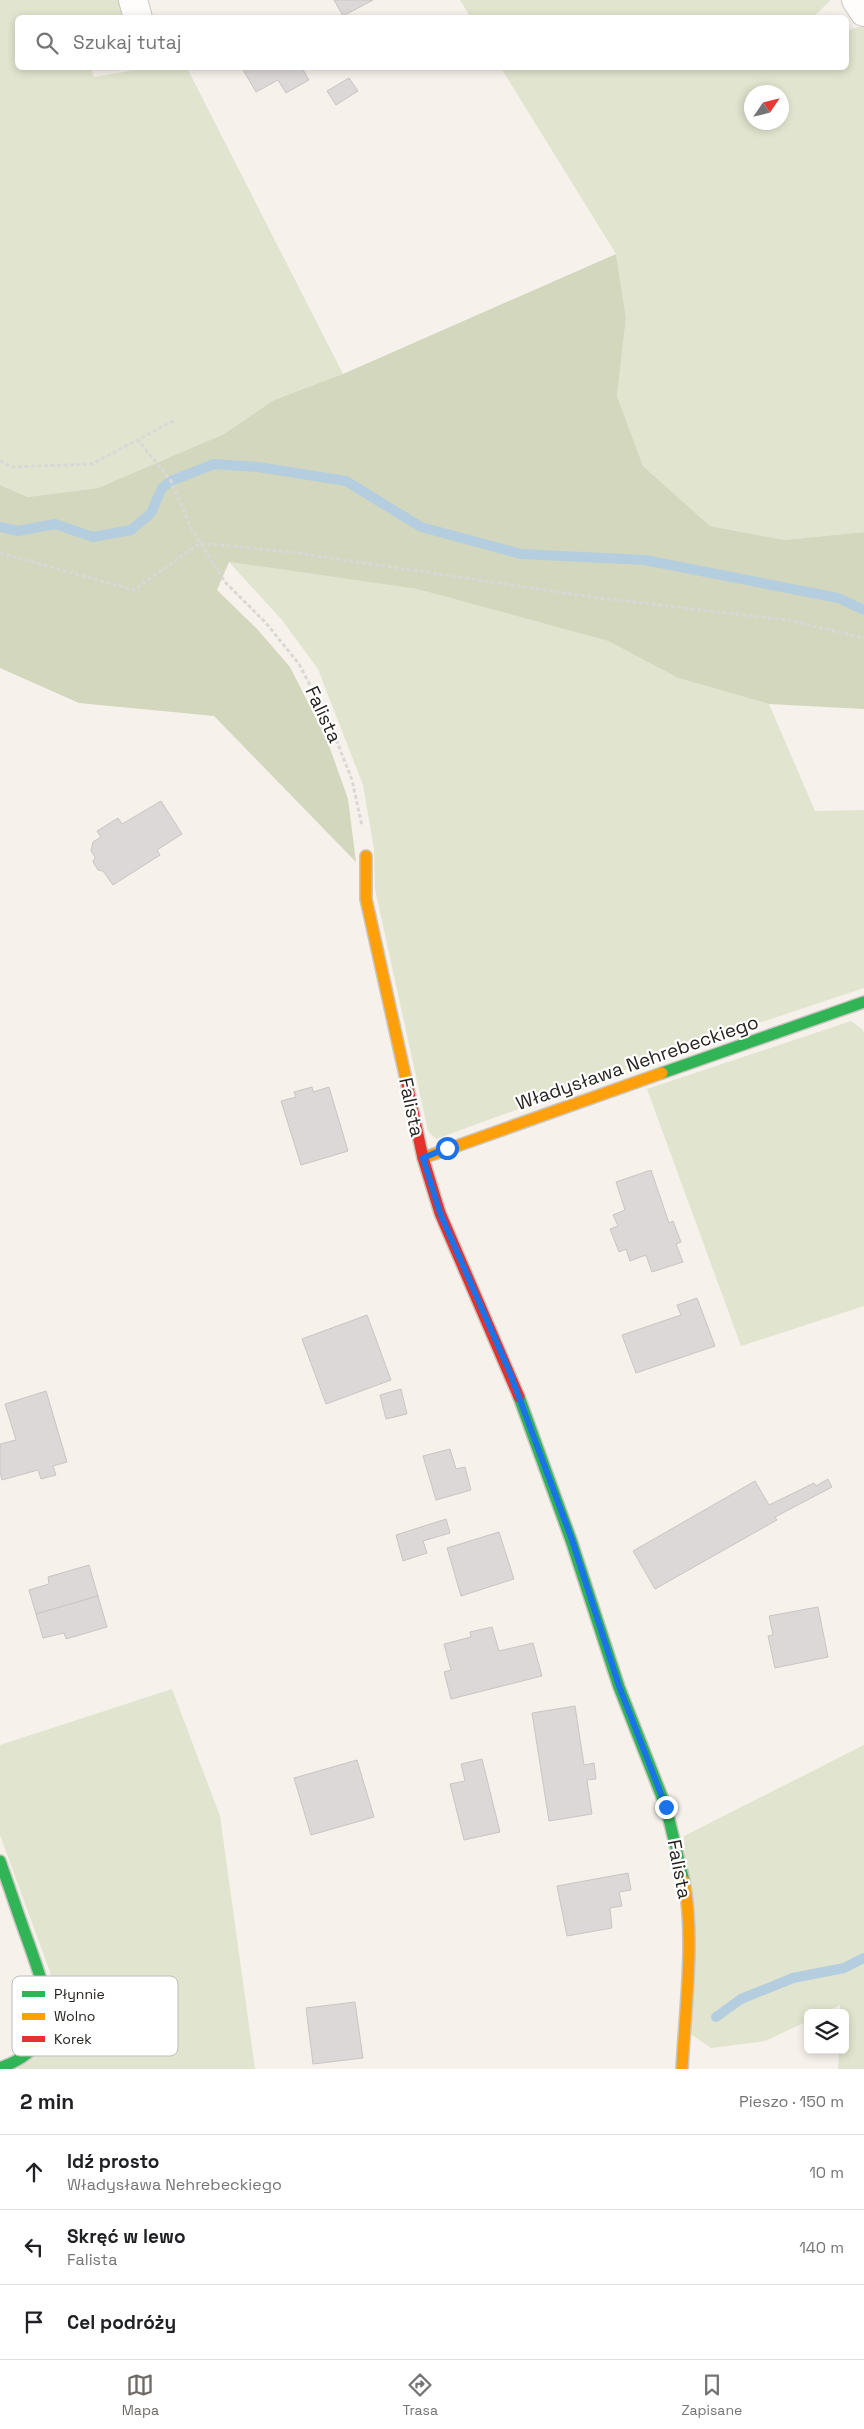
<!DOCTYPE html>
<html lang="pl">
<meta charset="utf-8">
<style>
:root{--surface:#fff;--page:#f2f2f2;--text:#202124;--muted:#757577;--line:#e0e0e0;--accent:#6f6a65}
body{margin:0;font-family:"Space Grotesk",sans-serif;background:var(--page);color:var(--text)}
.controls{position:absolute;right:15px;bottom:15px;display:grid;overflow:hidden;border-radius:8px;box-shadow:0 2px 8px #0003}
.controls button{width:45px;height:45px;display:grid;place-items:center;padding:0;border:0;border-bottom:1px solid var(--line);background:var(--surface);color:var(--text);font:25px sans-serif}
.compass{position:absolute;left:744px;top:85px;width:45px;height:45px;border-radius:50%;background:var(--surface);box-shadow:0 2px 8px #0003;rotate:55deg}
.stop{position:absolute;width:15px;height:15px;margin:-11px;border:4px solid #1a73e8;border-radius:50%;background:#fff}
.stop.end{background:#1a73e8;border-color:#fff;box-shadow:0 1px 5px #0008}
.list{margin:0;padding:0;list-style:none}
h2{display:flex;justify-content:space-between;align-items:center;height:65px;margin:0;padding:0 20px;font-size:21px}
h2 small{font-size:16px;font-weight:400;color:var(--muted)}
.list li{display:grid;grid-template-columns:32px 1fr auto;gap:15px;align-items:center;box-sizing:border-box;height:75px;padding:0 20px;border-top:1px solid var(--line)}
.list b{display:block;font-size:19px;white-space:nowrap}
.list p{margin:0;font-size:16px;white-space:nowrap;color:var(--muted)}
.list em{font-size:16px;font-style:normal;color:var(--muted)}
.icon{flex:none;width:28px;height:28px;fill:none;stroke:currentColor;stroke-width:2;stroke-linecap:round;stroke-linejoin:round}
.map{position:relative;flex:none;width:864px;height:2069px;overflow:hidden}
.search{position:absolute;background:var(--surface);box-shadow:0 2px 8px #0003;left:15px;right:15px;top:15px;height:55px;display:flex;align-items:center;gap:12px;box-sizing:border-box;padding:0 18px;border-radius:8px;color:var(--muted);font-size:19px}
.sheet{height:290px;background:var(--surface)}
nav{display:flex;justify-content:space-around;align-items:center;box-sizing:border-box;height:70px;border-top:1px solid var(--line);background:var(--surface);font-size:14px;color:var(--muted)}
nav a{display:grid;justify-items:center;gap:2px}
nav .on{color:var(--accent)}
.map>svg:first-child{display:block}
.green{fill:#e1e4ce;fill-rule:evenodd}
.forest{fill:#d2d7bd}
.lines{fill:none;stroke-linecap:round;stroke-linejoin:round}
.stream{stroke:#b5cedf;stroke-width:10}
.building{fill:#dcd8d7;stroke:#c9c5c4}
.street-casing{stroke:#c9c6c0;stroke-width:30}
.fast-casing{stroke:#c9c6c0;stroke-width:14}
.slow-casing{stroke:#c9c6c0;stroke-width:14}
.jam-casing{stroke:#c9c6c0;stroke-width:14}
.path{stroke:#d9d8d6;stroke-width:3;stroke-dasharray:4 2.5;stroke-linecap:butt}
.street{stroke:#fefdfc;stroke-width:28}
.fast{stroke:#30b455;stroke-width:11}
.slow{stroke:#ff9f0a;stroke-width:11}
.jam{stroke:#e5322d;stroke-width:11}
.route{stroke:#1a73e8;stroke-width:6}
.labels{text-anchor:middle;stroke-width:4.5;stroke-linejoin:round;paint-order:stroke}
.street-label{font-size:19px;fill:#26221e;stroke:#fff}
.key{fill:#fff;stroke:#bebdbc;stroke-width:1}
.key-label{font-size:14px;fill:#26221e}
</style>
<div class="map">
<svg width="864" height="2069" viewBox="0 0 864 2069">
<rect width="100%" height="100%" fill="#f6f1ea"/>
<g class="green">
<polygon points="0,0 124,0 128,17 18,18 18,68 91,68 94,77 147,68 187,68 343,374 274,400 224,434 98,488 28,497 0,485"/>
<polygon points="460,0 830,0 830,1 812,18 471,18"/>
<path d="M864 25V532L784 540 710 526 643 466 617 396 626 318 616 254 501 68H846L847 31ZM752 92H782V122H752Z"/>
<polygon points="229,562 417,589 608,641 678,678 769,704 815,811 864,810 864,988 693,1045 436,1139 428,1131 375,889 374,849 363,785 318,669 282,620"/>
<polygon points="851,1021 863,1030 864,1033 864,1306 741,1346 647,1089"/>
<polygon points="172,1689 220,1816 255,2069 18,2069 54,1983 0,1835 0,1745"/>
<polygon points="864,1745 864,2069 838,2069 839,2050 845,2050 845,2013 840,2013 840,2005 824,2013 808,2013 808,2021 765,2041 711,2048 691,2034 684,1836"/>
</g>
<polygon class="forest" points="616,254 626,318 617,396 643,466 710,526 784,540 864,532 864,709 769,704 678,678 608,641 417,589 229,562 217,590 258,630 290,667 327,740 348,799 356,862 214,716 79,703 0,668 0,485 28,497 98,488 224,434 274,400 343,374"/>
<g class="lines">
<g class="stream">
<polyline points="0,527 18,531 55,524 93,537 131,530 151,513 162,488 171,481 214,464 258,467 346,481 421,527 521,554 645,560 838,598 864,610"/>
<polyline points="716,2017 741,1999 793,1978 844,1968 864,1958"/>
</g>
</g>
<g class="building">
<polygon points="334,0 373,0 343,16"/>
<polygon points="242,68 302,68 309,80 286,93 278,80 256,92"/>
<polygon points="349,78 358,91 336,105 327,91"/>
<polygon points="161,801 182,834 157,850 160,855 113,885 103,871 98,870 93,862 95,857 91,851 93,842 101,837 97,831 118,818 122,824"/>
<polygon points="312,1087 313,1092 329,1087 348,1151 301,1165 281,1101 296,1097 294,1092"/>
<polygon points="651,1170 669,1223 673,1221 681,1242 676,1244 683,1262 652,1272 646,1255 630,1261 626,1249 619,1252 610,1229 618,1226 613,1215 625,1210 616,1182"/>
<polygon points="697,1298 715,1346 636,1373 622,1335 681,1315 677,1305"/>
<polygon points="367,1315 391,1380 326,1404 302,1339"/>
<polygon points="401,1389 407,1414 386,1419 380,1395"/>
<polygon points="46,1391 67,1462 53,1466 56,1475 41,1479 38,1470 2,1480 0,1472 0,1444 16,1440 5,1404"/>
<polygon points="450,1449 456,1469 465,1467 471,1490 436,1500 423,1456"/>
<polygon points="828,1479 832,1487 775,1517 777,1520 655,1589 633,1551 755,1481 769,1505 814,1483 816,1486"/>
<polygon points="446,1519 450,1533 423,1541 427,1553 403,1561 396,1535"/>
<polygon points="499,1532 514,1579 461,1596 447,1548"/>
<polygon points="89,1565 98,1596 36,1614 29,1590 49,1584 48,1577"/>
<polygon points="98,1596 107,1627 66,1639 64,1633 43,1638 36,1614"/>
<polygon points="818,1607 828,1657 775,1668 768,1636 773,1635 769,1616"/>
<polygon points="492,1627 499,1651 533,1643 542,1676 451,1699 444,1672 451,1670 444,1644 471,1637 470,1632"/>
<polygon points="575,1706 584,1765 594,1763 596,1779 587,1780 592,1814 549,1821 532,1713"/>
<polygon points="482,1759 500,1832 464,1840 450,1784 465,1781 461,1764"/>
<polygon points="357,1760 374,1817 311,1835 294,1778"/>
<polygon points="628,1873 631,1890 619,1892 622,1906 610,1908 612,1928 567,1936 557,1886"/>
<polygon points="355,2002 363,2058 313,2064 306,2008"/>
</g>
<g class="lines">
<defs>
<g id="street">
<polyline points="133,0 138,18"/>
<polyline points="856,0 864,12"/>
</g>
<g id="fast">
<polyline points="662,1073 864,1002"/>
<polyline points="519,1397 571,1540 619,1687 666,1807 684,1881"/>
<path d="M0 1861C10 1889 19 1917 29 1944 47 1996 68 2043 0 2068"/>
</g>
<g id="slow">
<polyline points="366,856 366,899 407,1084"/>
<polyline points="423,1158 662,1073"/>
<path d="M682 2069C685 2011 695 1938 684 1881"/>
</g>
<polyline id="jam" points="407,1084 423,1158 440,1213 519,1397"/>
</defs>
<use href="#street" class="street-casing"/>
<use href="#fast" class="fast-casing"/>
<use href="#slow" class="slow-casing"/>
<use href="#jam" class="jam-casing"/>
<g class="path">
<polyline points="137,439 171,481 191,528 225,582 266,623 299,664 330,724 352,780 362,826"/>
<polyline points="0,461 11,467 92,464 175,420"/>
<polyline points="0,553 134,590 200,543 291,552 599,598 788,620 864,638"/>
</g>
<use href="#street" class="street"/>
<use href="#fast" class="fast"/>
<use href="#slow" class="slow"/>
<use href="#jam" class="jam"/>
</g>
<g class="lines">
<polyline class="route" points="447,1148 423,1158 440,1213 510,1373 572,1540 619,1686 666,1807"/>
</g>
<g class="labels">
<g class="street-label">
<text transform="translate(324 714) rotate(65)" y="7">Falista</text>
<text transform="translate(637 1062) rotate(-19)" y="7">Władysława Nehrebeckiego</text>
<text transform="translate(412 1107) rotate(78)" y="7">Falista</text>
<text transform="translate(680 1869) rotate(79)" y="7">Falista</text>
</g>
</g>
<rect x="12" y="1976" width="166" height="80" rx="8" class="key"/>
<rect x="22" y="1991" width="23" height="6" fill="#30b455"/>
<rect x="22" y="2013" width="23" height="7" fill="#ff9f0a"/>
<rect x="22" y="2036" width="23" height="6" fill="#e5322d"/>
<g class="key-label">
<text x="54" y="1999">Płynnie</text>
<text x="54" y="2021">Wolno</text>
<text x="54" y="2044">Korek</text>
</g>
</svg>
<div class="controls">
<button><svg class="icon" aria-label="layers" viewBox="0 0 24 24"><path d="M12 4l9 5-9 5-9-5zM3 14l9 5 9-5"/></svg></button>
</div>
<svg class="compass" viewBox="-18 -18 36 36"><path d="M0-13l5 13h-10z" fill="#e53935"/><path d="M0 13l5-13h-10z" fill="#757577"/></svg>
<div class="stop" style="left:447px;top:1148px"></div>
<div class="stop end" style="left:666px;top:1807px"></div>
<div class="search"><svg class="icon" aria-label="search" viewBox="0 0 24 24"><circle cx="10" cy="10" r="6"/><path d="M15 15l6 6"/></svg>Szukaj tutaj</div>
</div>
<section class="sheet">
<h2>2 min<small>Pieszo · 150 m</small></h2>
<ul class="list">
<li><svg class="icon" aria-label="ahead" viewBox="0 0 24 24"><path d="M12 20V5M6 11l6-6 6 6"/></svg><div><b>Idź prosto</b><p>Władysława Nehrebeckiego</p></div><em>10 m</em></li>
<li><svg class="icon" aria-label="left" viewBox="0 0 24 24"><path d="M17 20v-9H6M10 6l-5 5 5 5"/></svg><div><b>Skręć w lewo</b><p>Falista</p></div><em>140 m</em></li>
<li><svg class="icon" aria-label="arrive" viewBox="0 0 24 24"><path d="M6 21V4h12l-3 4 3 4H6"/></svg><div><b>Cel podróży</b></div></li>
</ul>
</section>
<nav>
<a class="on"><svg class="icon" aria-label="map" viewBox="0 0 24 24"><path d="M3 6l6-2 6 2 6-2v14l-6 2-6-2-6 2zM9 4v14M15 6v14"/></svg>Mapa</a>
<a><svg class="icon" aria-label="directions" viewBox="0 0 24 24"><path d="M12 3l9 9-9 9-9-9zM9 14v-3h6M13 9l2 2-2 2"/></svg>Trasa</a>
<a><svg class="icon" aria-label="saved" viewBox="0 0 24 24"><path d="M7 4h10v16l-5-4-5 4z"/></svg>Zapisane</a>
</nav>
